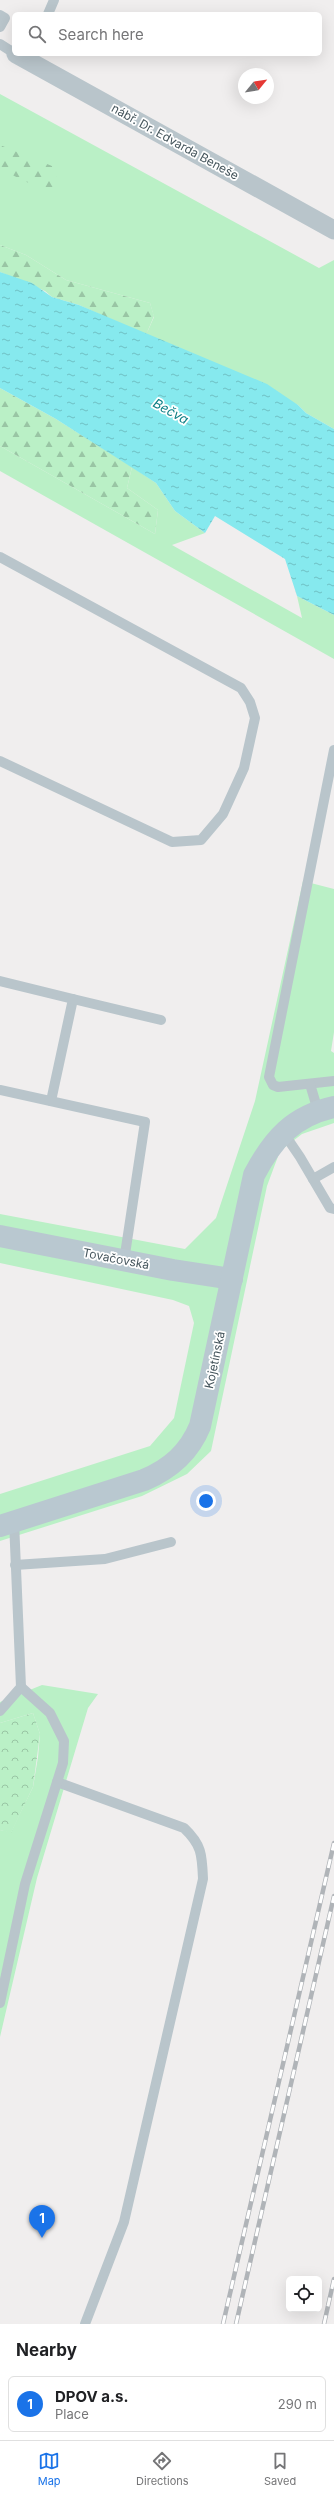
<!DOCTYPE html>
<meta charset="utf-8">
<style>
:root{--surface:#fff;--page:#f6f6f6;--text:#202124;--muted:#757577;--line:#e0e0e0;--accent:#1a73e8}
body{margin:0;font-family:Inter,sans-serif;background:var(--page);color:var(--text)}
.controls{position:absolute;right:12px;bottom:12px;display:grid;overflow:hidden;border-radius:6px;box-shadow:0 4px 16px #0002}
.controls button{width:36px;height:36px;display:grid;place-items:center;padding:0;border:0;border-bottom:1px solid var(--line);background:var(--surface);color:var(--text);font:20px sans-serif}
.compass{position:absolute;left:238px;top:68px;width:36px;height:36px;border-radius:50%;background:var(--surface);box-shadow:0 4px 16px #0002;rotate:60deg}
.you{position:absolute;left:206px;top:1501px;width:14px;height:14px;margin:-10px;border:3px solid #fff;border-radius:50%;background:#1a73e8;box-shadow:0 0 0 6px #1a73e833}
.badge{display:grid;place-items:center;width:26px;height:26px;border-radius:50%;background:var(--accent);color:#fff;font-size:13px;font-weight:700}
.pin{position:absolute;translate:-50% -33px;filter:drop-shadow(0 1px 2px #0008)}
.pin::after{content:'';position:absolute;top:21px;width:14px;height:12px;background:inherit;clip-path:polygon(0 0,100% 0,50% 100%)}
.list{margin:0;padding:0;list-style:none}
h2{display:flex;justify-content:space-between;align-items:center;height:52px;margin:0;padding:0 16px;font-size:17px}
h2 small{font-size:13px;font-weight:400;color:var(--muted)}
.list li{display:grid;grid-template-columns:26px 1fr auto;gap:12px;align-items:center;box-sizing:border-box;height:56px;margin:0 8px 8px;padding:0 8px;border:1px solid var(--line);border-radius:6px}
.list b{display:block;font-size:15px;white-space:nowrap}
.list p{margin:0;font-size:13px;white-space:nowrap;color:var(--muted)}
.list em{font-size:13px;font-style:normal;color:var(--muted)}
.icon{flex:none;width:22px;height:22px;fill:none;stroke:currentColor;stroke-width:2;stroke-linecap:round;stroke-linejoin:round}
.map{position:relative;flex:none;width:334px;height:2324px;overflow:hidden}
.search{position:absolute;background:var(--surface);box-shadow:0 4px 16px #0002;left:12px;right:12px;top:12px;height:44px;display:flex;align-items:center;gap:10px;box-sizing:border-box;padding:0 14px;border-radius:6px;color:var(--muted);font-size:15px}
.sheet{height:116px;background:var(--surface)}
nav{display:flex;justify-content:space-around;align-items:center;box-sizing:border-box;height:56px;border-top:1px solid var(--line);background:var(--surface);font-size:11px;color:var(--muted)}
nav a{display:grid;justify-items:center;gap:2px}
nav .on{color:var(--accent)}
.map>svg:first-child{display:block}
.green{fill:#baf0c6}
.forest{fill:url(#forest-firs)}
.park{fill:url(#park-crowns)}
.water{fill:url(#water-ripples)}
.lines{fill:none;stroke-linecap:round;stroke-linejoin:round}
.lane{stroke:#b9c5cb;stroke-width:10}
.street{stroke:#b9c5cb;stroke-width:19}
.secondary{stroke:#b9c8d0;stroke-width:22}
.rail-casing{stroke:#b0b4b8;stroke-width:4.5}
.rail{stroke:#fff;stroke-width:3;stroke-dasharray:9;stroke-linecap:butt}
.labels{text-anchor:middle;stroke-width:3.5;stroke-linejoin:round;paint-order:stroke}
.street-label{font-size:12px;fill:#45555c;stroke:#fff}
.water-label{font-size:13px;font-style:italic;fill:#0b7e84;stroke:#fff}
</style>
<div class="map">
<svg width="334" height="2324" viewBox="0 0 334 2324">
<defs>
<pattern id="forest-firs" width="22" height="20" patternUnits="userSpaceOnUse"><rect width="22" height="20" fill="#baf0c6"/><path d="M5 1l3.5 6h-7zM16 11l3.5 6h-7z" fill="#99c5a4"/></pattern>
<pattern id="park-crowns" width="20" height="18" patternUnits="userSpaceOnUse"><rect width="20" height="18" fill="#baf0c6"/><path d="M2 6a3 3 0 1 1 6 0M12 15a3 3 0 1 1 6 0" fill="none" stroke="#99c5a4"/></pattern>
<pattern id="water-ripples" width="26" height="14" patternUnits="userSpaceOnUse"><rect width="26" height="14" fill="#86e9ee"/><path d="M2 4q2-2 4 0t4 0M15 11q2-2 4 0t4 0" fill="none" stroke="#6fc0c4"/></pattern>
</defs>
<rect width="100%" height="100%" fill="#f0eeee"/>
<g class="green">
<polygon points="0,94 319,268 334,260 334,429 306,413 298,405 146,335 154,317 150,303 66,280 26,255 0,245"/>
<polygon points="0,446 155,534 158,510 127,488 132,467 156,483 175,511 205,533 172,545 302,618 297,596 334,615 334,659 0,471"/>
<polygon points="303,881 334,889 334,1032 331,1051 334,1053 334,1123 302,1134 280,1151 267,1186 211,1451 187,1474 142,1496 0,1541 0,1494 150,1446 174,1418 194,1323 189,1306 173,1300 0,1263 0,1214 185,1249 216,1218 255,1101"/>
<polygon points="42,1685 98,1694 88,1708 37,1878 0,2037 0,1830 11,1832 33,1787 38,1757 40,1734 33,1713 0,1723 0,1702"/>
</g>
<g class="forest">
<polygon points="0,145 52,166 60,186 43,190 0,169"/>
<polygon points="0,245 26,255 66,280 150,303 154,316 146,335 79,305 52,297 45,291 0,272"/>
<polygon points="0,388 56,419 132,467 127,488 158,510 155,534 0,446"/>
</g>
<polygon class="park" points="33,1713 40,1734 33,1787 11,1833 0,1830 0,1723"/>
<polygon class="water" points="0,272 32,283 52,297 79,305 267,384 298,405 306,413 334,429 334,615 297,596 285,559 215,516 205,533 175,511 156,483 56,419 0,388"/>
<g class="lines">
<g class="lane">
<polyline points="48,14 54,0"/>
<polyline points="0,15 5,18 0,27"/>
<polyline points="0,44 14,53"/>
<polyline points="0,557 241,688 250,702 255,718 244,768 223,814 201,840 172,842 0,761"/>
<polyline points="334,750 269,1077 273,1085 278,1087 334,1081"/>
<polyline points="0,981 73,999 51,1101"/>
<polyline points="73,999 161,1020"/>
<polyline points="310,1084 318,1111"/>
<polyline points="0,1090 145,1122 124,1261"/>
<polyline points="283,1132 300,1157 330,1208 334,1209"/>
<polyline points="313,1179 334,1167"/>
<polyline points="15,1565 105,1559 171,1542"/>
<polyline points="0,1711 21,1687 14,1521"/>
<path d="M57 1782 184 1828C202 1845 202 1855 203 1879L124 2222 85 2324"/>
<polyline points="0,2003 25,1884 63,1763 64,1741 50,1713 21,1687"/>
</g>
<polyline class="street" points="16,54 334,230"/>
<g class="secondary">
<polyline points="0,1236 173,1270 232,1279"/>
<path d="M0 1526 144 1480C170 1469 189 1453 200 1426L254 1175C273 1139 293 1116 334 1107"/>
</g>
<defs>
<g id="rail">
<polyline points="223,2324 334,1843"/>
<polyline points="236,2324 334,1896"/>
<polyline points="324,2324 334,2279"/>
</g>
</defs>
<use href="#rail" class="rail-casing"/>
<use href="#rail" class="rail"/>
</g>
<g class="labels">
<g class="street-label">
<text transform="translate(175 142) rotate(29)" y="4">nábř. Dr. Edvarda Beneše</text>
<text transform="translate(116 1259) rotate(11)" y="4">Tovačovská</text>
<text transform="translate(215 1360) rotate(-78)" y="4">Kojetínská</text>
</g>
<g class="water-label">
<text transform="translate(171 411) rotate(29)" y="5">Bečva</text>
</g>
</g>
</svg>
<div class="controls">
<button><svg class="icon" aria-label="locate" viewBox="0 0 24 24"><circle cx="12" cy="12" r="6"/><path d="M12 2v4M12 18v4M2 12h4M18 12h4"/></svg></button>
</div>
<svg class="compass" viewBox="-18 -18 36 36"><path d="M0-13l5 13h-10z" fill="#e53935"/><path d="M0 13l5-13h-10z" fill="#757577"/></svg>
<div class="you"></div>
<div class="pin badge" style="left:42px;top:2238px">1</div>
<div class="search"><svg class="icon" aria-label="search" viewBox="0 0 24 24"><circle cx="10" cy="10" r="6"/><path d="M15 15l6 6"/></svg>Search here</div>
</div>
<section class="sheet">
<h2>Nearby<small></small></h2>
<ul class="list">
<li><span class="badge">1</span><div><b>DPOV a.s.</b><p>Place</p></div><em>290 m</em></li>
</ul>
</section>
<nav>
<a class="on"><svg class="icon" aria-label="map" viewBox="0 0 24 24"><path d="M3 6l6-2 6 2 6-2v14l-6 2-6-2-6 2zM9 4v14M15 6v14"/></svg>Map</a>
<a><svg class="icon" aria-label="directions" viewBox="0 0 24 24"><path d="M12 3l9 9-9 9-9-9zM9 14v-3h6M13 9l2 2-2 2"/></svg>Directions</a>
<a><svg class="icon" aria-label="saved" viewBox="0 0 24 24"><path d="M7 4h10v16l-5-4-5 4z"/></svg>Saved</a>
</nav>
